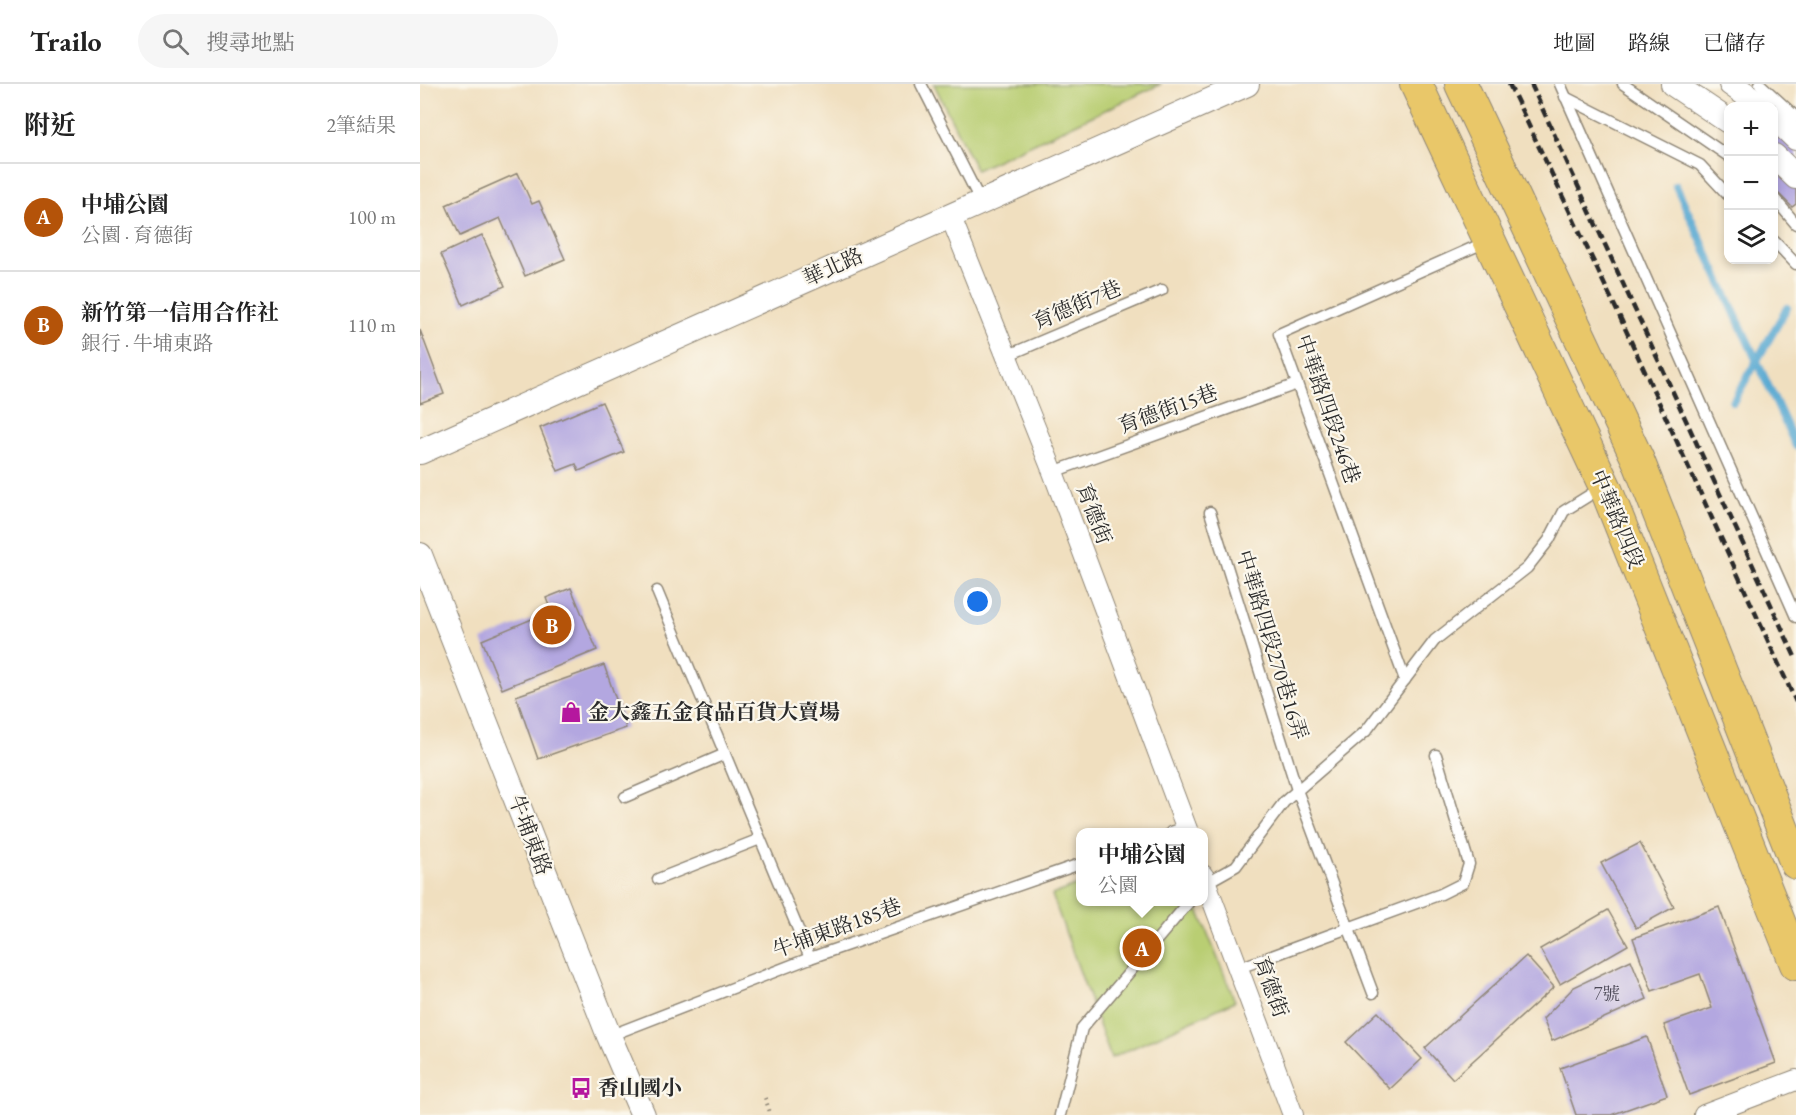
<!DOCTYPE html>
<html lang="zh-TW">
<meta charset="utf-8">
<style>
:root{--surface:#fff;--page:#f6f6f6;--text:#222;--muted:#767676;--line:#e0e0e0;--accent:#b45309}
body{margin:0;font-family:"EB Garamond","Noto Serif TC",serif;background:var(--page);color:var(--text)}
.controls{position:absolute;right:18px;top:18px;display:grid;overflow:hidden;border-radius:12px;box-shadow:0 3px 9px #0003}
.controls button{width:54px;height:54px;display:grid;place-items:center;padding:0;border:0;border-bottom:2px solid var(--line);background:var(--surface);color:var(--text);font:30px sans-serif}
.you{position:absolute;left:558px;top:518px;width:21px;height:21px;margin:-15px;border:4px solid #fff;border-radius:50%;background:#1a73e8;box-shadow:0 0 0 9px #1a73e833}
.badge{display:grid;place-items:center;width:39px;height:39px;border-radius:50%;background:var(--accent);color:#fff;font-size:20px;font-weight:700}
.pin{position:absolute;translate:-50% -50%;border:3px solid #fff;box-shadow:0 2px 6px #0006}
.popup{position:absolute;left:656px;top:744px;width:132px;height:78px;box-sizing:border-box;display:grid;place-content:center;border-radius:12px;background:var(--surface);filter:drop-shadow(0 2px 4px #0005);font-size:20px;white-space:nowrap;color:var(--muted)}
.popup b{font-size:22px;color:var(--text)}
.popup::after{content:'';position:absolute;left:50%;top:100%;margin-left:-12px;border:12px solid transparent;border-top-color:var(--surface)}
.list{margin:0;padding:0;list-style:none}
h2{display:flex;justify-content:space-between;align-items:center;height:78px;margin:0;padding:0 24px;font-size:26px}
h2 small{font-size:20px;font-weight:400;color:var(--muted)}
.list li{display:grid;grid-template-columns:39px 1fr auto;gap:18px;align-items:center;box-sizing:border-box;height:108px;padding:0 24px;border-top:2px solid var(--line)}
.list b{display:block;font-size:22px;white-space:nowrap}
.list p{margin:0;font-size:20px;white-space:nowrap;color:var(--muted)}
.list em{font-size:20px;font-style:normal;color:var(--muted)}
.icon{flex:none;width:33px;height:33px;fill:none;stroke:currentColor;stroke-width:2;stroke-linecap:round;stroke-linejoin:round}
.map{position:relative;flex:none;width:1376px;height:1031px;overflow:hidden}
header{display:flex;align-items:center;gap:36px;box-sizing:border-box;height:84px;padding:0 30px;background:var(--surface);border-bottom:2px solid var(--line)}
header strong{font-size:28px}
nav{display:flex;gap:33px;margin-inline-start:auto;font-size:21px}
.search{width:420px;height:54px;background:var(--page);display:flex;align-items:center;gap:15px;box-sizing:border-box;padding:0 21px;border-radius:33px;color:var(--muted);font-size:22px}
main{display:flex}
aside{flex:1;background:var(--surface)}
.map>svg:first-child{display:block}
.green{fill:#b9ce73;stroke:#727c4f;stroke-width:1.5}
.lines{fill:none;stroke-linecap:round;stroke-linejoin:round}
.stream{stroke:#56a8d1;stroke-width:8}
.building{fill:#b3a7e0}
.service-casing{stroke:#8e8575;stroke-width:13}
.minor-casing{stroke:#8e8575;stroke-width:22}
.tertiary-casing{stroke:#8e8575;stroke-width:26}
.primary-casing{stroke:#8e8575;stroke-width:34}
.path{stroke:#8e8575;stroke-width:4;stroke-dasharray:1.5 4.5;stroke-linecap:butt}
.service{stroke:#fff;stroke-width:10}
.minor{stroke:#fff;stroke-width:20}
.tertiary{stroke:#fff;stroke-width:24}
.primary{stroke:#e9c769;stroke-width:32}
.rail{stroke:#2b2b2b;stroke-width:4.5;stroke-dasharray:9 4.5;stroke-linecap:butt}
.labels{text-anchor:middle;stroke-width:4.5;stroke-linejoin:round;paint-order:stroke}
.number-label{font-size:18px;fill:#4d4a58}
.street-label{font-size:21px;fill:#2b2b2b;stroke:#fbf7ec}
.poi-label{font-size:21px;font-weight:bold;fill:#2b2b2b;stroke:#fbf7ec;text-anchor:start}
</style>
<header>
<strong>Trailo</strong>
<div class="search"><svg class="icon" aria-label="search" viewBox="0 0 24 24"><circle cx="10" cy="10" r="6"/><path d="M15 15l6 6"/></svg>搜尋地點</div>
<nav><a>地圖</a><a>路線</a><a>已儲存</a></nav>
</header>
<main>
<aside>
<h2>附近<small>2筆結果</small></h2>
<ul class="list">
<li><span class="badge">A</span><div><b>中埔公園</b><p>公園 · 育德街</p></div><em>100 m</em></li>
<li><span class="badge">B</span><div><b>新竹第一信用合作社</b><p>銀行 · 牛埔東路</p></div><em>110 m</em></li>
</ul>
</aside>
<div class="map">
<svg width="1376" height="1031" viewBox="0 0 1376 1031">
<rect width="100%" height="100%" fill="#fbf7ec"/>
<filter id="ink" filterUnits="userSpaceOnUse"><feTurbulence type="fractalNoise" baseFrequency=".0167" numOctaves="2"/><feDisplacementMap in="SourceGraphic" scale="12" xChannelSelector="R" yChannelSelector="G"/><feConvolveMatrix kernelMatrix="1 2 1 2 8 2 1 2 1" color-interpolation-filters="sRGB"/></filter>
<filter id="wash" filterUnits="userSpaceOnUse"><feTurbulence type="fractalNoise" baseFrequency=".008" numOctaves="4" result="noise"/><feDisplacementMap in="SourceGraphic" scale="24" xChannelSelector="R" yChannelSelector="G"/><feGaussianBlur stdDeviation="1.35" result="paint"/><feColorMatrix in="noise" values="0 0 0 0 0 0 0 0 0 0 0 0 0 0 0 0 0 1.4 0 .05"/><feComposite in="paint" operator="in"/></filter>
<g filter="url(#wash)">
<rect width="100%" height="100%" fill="#f0dfbf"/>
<g class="green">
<polygon points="514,0 741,0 556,86"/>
<polygon points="660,800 660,818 775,818 815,917 691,974 632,811"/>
</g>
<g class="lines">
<g class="stream">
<polyline points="1256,102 1376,362"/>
<polyline points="1313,318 1367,224"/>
</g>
</g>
<g id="blocks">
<g class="building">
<polygon points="1345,10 1376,41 1376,120 1372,123 1354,105 1354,22"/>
<polygon points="98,89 112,120 119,117 145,175 105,192 80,134 40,152 26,121"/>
<polygon points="62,151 85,202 43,221 21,170"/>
<polygon points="0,246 24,310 0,319"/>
<polygon points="182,318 204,368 159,387 156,380 138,387 120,344"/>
<polygon points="151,504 177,566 82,605 62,556 131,527 126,514"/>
<polygon points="184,581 206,644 118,675 96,612"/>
<polygon points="1220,759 1254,823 1216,844 1181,779"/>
<polygon points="1299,823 1356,979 1269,1011 1244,941 1292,924 1280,890 1232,907 1213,854"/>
<polygon points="1188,826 1208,861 1140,900 1120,865"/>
<polygon points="1106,872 1134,903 1033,995 1005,964"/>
<polygon points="1211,876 1227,915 1132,957 1123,935 1154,903"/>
<polygon points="958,928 1002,975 970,1005 926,958"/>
<polygon points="1227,953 1247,1011 1191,1031 1156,1031 1140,984"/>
</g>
</g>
</g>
<g filter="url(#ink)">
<use href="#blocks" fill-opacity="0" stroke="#8e8575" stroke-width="1.5"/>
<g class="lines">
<defs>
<g id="service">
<polyline points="501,0 561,118"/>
<polyline points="1140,0 1376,533"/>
<polyline points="1203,0 1308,72"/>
<polyline points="1340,0 1376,33"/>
<polyline points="1145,13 1280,81 1308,111"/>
<polyline points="1354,114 1376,140"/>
<polyline points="1354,157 1376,180"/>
<polyline points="586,272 742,206"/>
<polyline points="633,388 877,300"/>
<polyline points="790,428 877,706 953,909"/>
<polyline points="237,507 390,874"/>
<polyline points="985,596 859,250 1068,157"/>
<polyline points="205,713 305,670"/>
<polyline points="751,748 766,743"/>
<polyline points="238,795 340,755"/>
<polyline points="784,800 816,782 864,718 946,647 1015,556 1107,484 1129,456 1144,427 1181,404"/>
<polyline points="819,884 1021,810 1043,799 1049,780 1016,671"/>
<polyline points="189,952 390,874 660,780"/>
<polyline points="640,1031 662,944 769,818"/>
</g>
<g id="minor">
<polyline points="530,131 633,388 768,748"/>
<polyline points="783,791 873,1031"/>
<polyline points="1284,1031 1376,996"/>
</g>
<g id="tertiary">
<polyline points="1253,0 1308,37"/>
<polyline points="1311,0 1342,22"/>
<polyline points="1354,33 1376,54"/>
<polyline points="1354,72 1376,93"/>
<polyline points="0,368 827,0"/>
<polyline points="0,471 189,952 223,1031"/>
</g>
<g id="primary">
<polyline points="996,0 1186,405 1376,880"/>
<polyline points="1041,0 1218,376 1376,779"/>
</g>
</defs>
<use href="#service" class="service-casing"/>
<use href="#minor" class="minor-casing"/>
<use href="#tertiary" class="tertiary-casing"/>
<use href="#primary" class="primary-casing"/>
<polyline class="path" points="345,1014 351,1031"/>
<use href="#service" class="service"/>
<use href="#minor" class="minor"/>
<use href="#tertiary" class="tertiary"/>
<use href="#primary" class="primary"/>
<g class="rail">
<polyline points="1089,0 1199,231 1376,618"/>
<polyline points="1111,0 1376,575"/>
</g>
</g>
</g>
<defs>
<symbol id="shop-bare" viewBox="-9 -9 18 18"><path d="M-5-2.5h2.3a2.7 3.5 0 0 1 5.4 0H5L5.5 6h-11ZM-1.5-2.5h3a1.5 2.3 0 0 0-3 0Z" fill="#b5179e" stroke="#fbf7ec" stroke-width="2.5" paint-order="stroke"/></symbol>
<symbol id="bus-bare" viewBox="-9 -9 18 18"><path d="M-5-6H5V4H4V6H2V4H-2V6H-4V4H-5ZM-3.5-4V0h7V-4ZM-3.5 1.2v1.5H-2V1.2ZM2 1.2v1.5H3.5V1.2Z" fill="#b5179e" stroke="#fbf7ec" stroke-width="2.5" paint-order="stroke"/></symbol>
</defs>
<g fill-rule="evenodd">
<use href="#shop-bare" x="136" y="613" width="30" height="30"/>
<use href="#bus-bare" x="146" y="989" width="30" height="30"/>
</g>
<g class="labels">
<g class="number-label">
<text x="1187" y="916">7號</text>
</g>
<g class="street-label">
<text transform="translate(413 183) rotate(-24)" y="7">華北路</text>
<text transform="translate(657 221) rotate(-23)" y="7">育德街7巷</text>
<text transform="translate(748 325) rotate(-20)" y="7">育德街15巷</text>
<text transform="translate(908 325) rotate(71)" y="7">中華路四段246巷</text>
<text transform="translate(674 430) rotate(69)" y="7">育德街</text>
<text transform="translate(1197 435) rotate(67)" y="7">中華路四段</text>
<text transform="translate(852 561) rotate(73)" y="7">中華路四段270巷16弄</text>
<text transform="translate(110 751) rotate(69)" y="7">牛埔東路</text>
<text transform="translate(417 844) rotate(-20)" y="7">牛埔東路185巷</text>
<text transform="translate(851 903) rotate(70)" y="7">育德街</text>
</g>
<g class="poi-label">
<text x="168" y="635">金大鑫五金食品百貨大賣場</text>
<text x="178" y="1011">香山國小</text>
</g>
</g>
</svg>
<div class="controls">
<button>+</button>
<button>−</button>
<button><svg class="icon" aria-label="layers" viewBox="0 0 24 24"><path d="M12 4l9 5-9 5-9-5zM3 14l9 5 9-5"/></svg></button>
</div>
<div class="you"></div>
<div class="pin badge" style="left:722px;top:864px">A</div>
<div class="popup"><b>中埔公園</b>公園</div>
<div class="pin badge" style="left:132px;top:541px">B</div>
</div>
</main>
